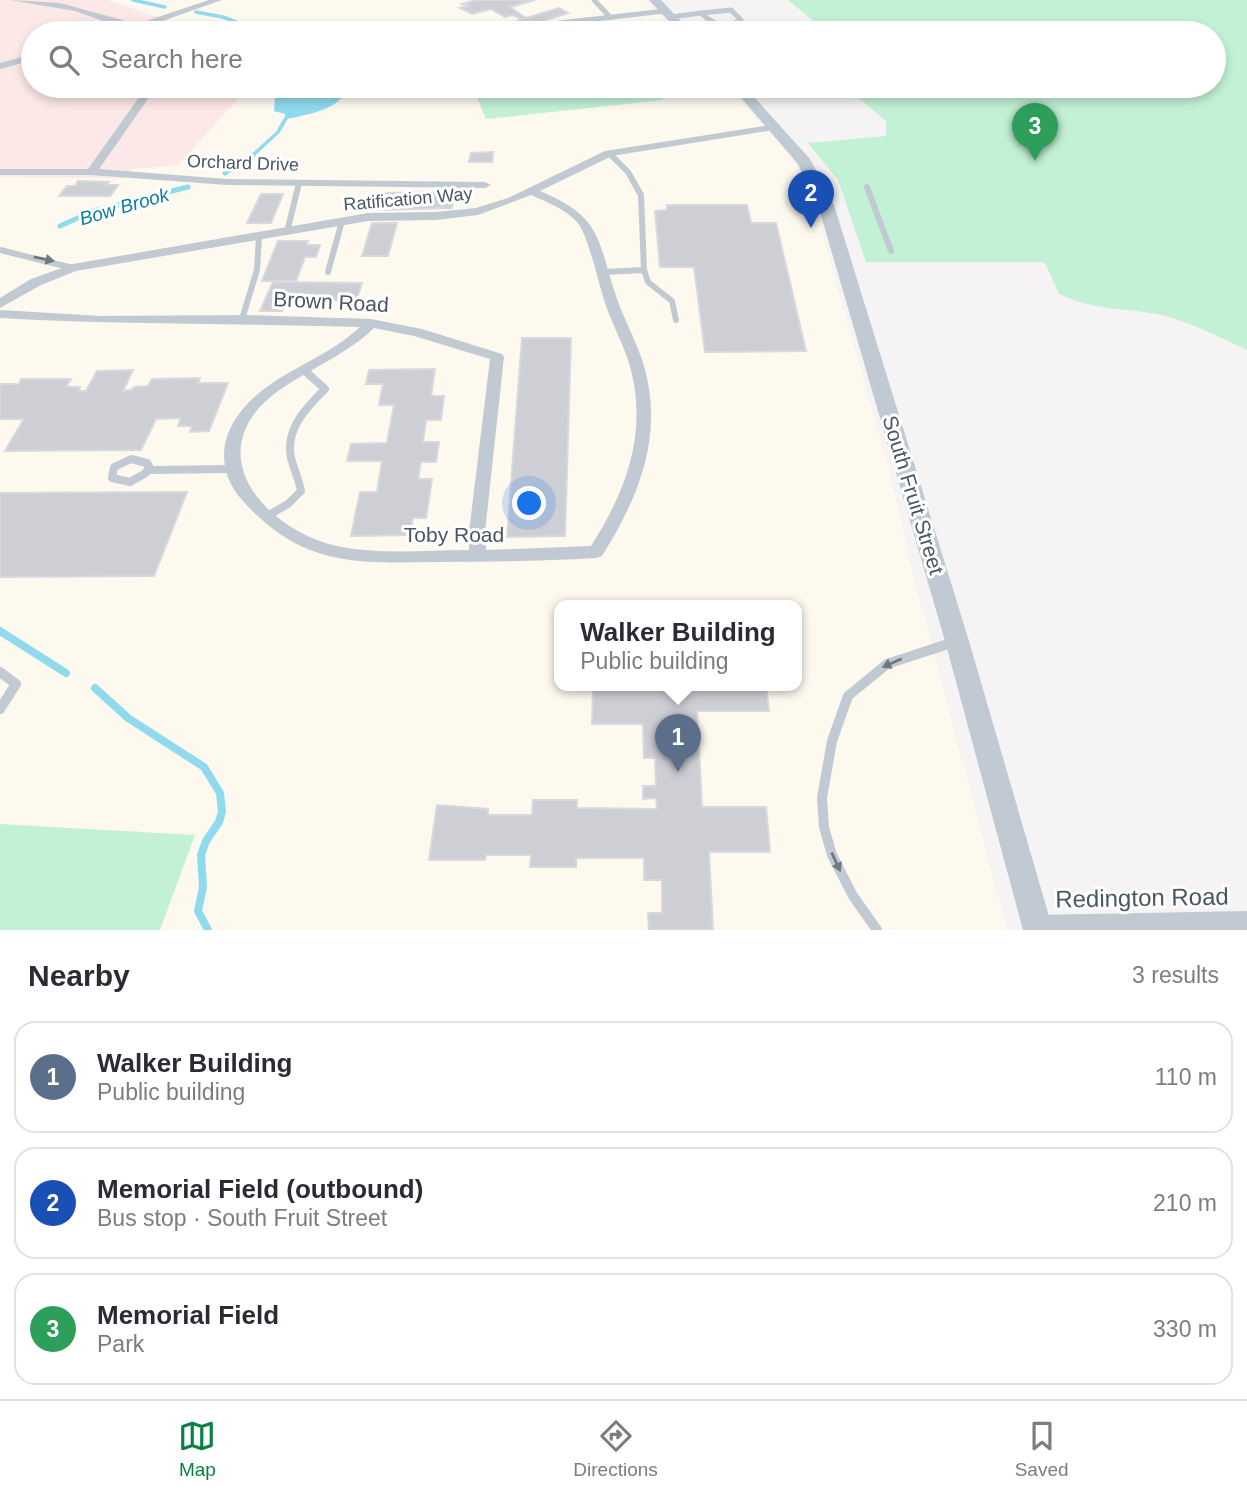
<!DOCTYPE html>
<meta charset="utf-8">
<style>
:root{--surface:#fff;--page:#f7f7f7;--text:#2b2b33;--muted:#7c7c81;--line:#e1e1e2;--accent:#0b8043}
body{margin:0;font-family:Helvetica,sans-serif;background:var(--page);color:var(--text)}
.you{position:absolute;left:530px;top:504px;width:24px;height:24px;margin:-18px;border:5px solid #fff;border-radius:50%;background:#1a73e8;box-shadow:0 0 0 10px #1a73e833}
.badge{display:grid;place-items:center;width:46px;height:46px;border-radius:50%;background:var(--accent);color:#fff;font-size:23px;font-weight:700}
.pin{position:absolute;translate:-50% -58px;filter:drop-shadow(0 2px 4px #0008)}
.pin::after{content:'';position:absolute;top:37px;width:24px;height:21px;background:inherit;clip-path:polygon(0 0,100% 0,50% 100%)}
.popup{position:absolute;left:554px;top:600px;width:248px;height:91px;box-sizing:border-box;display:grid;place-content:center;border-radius:14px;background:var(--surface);filter:drop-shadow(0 2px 5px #0005);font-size:23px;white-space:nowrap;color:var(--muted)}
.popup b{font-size:26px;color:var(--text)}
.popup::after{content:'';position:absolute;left:50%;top:100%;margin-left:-14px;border:14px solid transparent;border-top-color:var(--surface)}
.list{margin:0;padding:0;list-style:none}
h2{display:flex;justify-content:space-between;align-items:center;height:91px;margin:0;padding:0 28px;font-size:30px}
h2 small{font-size:23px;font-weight:400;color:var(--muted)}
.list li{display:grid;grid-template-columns:46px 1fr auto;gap:21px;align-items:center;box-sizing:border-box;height:112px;margin:0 14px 14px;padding:0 14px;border:2px solid var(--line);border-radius:21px}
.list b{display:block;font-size:26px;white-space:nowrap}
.list p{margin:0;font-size:23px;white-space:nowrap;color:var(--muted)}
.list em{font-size:23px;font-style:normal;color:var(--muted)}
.icon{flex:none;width:38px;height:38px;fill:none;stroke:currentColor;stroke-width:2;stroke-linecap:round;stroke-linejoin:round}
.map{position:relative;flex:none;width:1247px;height:930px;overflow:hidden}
.search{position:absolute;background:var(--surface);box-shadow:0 4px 10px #0003;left:21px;right:21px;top:21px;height:77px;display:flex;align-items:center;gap:18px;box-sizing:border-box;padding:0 24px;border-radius:38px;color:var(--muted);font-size:26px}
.sheet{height:469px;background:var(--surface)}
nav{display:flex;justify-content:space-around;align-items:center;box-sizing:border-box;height:98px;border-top:2px solid var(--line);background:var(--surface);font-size:19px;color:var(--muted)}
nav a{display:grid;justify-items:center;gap:4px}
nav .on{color:var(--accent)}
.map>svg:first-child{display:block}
.commercial{fill:#fdf9ef;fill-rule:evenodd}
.medical{fill:#fce8e6}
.green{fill:#c3f1d5}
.water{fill:#90daee}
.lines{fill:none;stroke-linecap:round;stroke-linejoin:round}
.stream-far2{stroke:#90daee;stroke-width:3.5}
.stream-far1{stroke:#90daee;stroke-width:5}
.stream{stroke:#90daee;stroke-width:8}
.building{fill:#cdcfd5;stroke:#d7d9de;stroke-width:2}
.service-far3{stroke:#c1cad2;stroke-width:5}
.service-far2{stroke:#c1cad2;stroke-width:6}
.service-far1{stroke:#c1cad2;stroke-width:8}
.service{stroke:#c1cad2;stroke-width:10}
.minor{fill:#c1cad2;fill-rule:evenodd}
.tertiary{fill:#c1cad2;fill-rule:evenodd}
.oneway{fill:#6e7983}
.labels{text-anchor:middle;stroke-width:6;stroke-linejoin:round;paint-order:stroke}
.far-street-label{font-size:18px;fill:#4a5661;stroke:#fff}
.far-water-label{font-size:19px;font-style:italic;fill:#0c7c9b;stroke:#fff}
.street-label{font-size:21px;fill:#4a5661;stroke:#fff}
.near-street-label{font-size:24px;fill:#4a5661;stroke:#fff}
</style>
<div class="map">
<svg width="1247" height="930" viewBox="0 0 1247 930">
<rect width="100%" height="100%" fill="#f5f3f3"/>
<path class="commercial" d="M0 0H646L675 33H33V86H726L781 145 809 185 892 482 913 574 1007 930H0ZM559 606H797V686H559Z"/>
<polygon class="medical" points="0,0 107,0 207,33 33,33 33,86 243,86 243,93 178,165 131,169 124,178 0,177"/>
<g class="green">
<path d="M788 0H1247V350C1221 338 1194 324 1166 316 1128 307 1097 312 1059 294L1046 265 1042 262H866L838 180 808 143 886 136V121L844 86H1214V33H828Z"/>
<polygon points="472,86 653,86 663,100 486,119"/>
<polygon points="0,824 195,835 160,930 0,930"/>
</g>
<path class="water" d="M281 86H349C341 110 309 114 287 119L285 114 274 111 275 96Z"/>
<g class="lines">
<g class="stream-far2">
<polyline points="133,0 165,7"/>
<polyline points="196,12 223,17 265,33"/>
<polyline points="251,157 278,132 289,113"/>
</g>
<g class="stream-far1">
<polyline points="225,173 253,155"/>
<polyline points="60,226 93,211 188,187"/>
</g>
<g class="stream">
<polyline points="0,631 66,673"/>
<polyline points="95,688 128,718 204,767 220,793 222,812 219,822 206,841 201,855 203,887 198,911 208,930"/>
</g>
</g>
<g class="building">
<polygon points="476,0 535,0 510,7 526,18 559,8 568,13 508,33 495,30 522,19 513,15 505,17 491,9 472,14 460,8 468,6 462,4"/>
<polygon points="493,152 492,162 469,162 471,153"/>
<polygon points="78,181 109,182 106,185 118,185 110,196 59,196 67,186 75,186"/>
<polygon points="455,192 452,208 378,210 382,193"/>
<polygon points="261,194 283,194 271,223 247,223"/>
<polygon points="667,205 747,205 751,223 776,223 806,351 705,352 694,267 660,267 655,211 667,210"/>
<polygon points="372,223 397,223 388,256 362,256"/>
<polygon points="278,241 308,241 306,245 320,245 316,257 305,257 296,281 262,281"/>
<polygon points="273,282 362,283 356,301 287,300 282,311 260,311"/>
<polygon points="522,338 571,338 565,536 507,537"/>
<polygon points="435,369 431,396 444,396 441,420 426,420 423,442 439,442 436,462 421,462 418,479 432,479 426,518 413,518 410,535 351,536 360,492 377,492 382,461 347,461 351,444 387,443 394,405 379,405 383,384 366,384 369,370"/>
<polygon points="133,370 123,391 132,390 134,387 148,386 152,379 200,378 198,383 228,383 209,431 190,432 192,426 178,426 181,418 156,419 141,450 5,451 24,419 0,419 0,384 19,384 21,379 71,379 66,387 80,387 78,391 86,391 97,371"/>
<polygon points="187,492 154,576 0,577 0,493"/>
<polygon points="593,686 766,686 769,711 697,711 702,807 766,807 770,852 709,852 713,930 649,930 648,913 662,913 662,880 644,880 644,858 576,858 576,867 530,867 531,855 486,855 485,860 429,860 437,805 488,809 488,815 532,815 533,800 577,800 577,808 657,809 656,798 643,799 643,786 656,786 655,758 644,758 643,724 592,724"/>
</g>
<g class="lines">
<g class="service-far3">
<polyline points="594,0 610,17"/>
<path d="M731 10 741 20C726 29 713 25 701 13Z"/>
<polyline points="671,17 701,13"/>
<polyline points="450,33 456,30 468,33"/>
<polyline points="527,33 560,23 665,11"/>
<polyline points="609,153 613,157"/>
</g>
<g class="service-far2">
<polyline points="867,187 891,251"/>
<polyline points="287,232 299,183"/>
<polyline points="0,250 73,268"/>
<polyline points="644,270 648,282 672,301 676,320"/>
<polyline points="328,272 342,221"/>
<polyline points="603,272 644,270 641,195 628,172 611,155"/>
<polyline points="242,319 257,270 259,237"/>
</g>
<g class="service-far1">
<polygon points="131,459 147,463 149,466 146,473 130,482 112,478 114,467"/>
<polyline points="148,470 232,469"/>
<path d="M267 516 288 504 301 491C299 480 294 469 291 458 285 429 306 408 325 389L305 371"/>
</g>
<g class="service">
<polyline points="0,672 16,684 0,709"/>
<polyline points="877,930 853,896 832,855 824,827 822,798 832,741 848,696 887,664 954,642"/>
</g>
<g class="minor">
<polygon points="10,0 60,3 126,21 128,27 209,0 222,0 134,31 136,33 117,33 120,29 117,27 95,33 82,33 111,24 75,11"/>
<polygon points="33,54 33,60 0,69 0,63"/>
<polygon points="147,86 157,86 99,169 227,179 485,182 491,185 485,188 227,185 91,175 0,175 0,169 88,169"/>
<path d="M776 124 780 125V129L612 156 540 191C602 217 597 238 616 296 624 320 637 342 644 366 664 436 639 497 602 556L596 558C543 561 490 562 437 562 394 562 351 566 310 550 284 540 261 521 242 500 224 480 218 452 231 427 258 375 320 365 360 327 240 323 120 325 0 318V310L101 316 245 315 371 319 422 329 502 354 504 357 485 532 486 550 591 546C627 490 649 430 629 363 623 343 612 324 605 303 599 285 588 234 577 222 565 209 547 202 531 195L478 215 436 220 368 221 76 271 41 285 0 308V298L31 279 73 264 368 213 436 212 476 208 508 198 605 151ZM374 328 414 336 490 359 469 532V550C426 550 379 555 337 546 280 534 211 474 254 414 280 379 340 362 374 328Z"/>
<polygon points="1247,911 1247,930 1027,930 1026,926 1029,919 1037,915"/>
</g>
<g class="tertiary">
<polygon points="649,0 661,0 692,33 680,33"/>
<polygon points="731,86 744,86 810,159 834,205 969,641 1053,930 1023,930 945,641 818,205 798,164"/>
</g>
</g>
<defs><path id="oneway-solid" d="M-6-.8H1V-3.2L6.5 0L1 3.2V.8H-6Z" transform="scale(1.75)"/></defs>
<g class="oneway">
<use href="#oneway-solid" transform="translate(44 259) rotate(12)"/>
<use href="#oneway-solid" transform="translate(892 663) rotate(156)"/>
<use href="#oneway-solid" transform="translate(836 862) rotate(65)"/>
</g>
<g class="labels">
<g class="far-street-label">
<text transform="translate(243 163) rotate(2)" y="6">Orchard Drive</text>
<text transform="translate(408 199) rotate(-5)" y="6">Ratification Way</text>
</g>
<g class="far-water-label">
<text transform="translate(124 206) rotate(-16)" y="7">Bow Brook</text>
</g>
<g class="street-label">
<text transform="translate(331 302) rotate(3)" y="7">Brown Road</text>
<text transform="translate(913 495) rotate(73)" y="7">South Fruit Street</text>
<text x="454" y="542">Toby Road</text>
</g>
<g class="near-street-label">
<text transform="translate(1142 898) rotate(-1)" y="8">Redington Road</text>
</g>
</g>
</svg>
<div class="you"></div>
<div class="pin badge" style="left:678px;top:772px;background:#5c6f8a">1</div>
<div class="popup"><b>Walker Building</b>Public building</div>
<div class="pin badge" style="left:811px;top:228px;background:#1a4fb4">2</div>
<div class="pin badge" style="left:1035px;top:161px;background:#2e9e5b">3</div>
<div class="search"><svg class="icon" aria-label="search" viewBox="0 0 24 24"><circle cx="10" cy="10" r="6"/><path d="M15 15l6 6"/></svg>Search here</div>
</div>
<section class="sheet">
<h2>Nearby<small>3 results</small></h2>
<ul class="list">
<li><span class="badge" style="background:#5c6f8a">1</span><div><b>Walker Building</b><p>Public building</p></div><em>110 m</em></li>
<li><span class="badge" style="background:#1a4fb4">2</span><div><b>Memorial Field (outbound)</b><p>Bus stop · South Fruit Street</p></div><em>210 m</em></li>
<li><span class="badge" style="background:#2e9e5b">3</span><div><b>Memorial Field</b><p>Park</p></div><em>330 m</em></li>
</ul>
</section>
<nav>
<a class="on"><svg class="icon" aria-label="map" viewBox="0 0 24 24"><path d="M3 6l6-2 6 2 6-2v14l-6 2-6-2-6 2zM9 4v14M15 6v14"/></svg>Map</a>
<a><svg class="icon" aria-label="directions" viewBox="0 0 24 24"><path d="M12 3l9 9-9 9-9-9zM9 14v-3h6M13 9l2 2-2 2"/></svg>Directions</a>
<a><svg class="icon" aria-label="saved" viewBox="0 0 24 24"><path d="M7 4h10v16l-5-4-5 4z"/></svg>Saved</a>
</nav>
